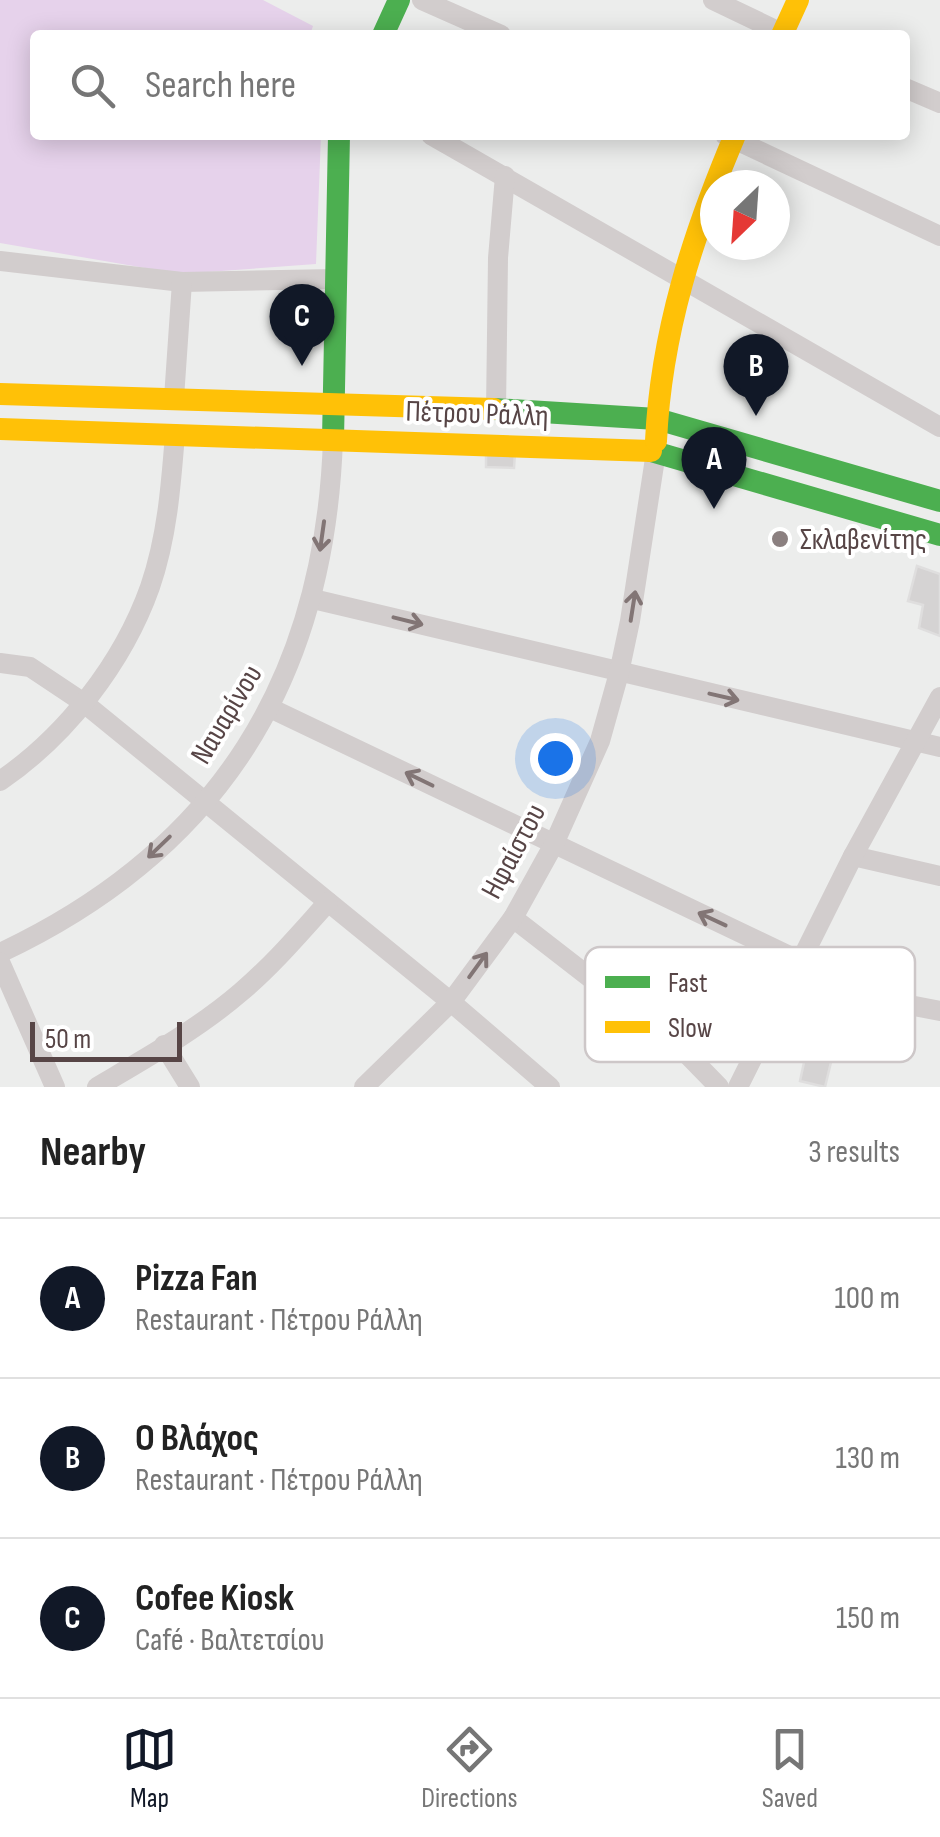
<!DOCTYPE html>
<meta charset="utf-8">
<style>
:root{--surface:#fff;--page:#f2f2f2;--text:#222;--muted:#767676;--line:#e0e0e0;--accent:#111827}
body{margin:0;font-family:"Sofia Sans Condensed",sans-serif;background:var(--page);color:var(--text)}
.compass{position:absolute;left:700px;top:170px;width:90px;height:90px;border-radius:50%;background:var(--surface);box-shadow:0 5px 25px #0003;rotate:205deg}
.scale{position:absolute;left:30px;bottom:25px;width:152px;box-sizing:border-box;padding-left:10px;border:5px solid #574546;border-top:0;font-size:28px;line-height:35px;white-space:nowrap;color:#574546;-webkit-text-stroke:8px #fff;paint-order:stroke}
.you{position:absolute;left:555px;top:758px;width:35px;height:35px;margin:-25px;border:8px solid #fff;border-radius:50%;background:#1a73e8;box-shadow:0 0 0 15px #1a73e833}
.badge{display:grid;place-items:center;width:65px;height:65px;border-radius:50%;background:var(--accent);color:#fff;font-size:32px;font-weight:700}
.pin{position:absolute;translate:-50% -82px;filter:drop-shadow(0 2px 5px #0008)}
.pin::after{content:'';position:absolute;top:52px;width:35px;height:30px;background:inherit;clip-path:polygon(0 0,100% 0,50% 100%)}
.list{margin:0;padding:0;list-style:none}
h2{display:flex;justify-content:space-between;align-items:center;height:130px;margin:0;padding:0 40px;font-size:42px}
h2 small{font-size:32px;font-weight:400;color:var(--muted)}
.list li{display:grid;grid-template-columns:65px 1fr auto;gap:30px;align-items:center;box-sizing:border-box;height:160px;padding:0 40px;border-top:2px solid var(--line)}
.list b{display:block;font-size:38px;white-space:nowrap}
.list p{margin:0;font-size:32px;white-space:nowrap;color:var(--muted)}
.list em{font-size:32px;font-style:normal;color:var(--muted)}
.icon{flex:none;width:55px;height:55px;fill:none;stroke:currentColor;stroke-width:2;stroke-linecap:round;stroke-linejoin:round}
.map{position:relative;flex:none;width:940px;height:1087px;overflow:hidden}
.search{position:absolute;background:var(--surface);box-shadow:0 5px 25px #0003;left:30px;right:30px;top:30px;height:110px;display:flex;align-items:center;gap:25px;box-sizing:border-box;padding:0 35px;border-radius:10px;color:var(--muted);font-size:38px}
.sheet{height:610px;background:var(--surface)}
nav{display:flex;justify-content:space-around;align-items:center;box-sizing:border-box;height:140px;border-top:2px solid var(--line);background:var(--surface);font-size:28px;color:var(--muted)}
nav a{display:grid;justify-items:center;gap:5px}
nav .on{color:var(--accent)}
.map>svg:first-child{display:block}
.green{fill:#e6d2eb}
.building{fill:#d5d3d3;stroke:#dfdede;stroke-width:2.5}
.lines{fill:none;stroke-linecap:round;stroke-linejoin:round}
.street{stroke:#d2cdcd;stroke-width:20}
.fast{stroke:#4caf50;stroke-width:22}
.slow{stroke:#ffc107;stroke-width:22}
.oneway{stroke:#827575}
.poi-dot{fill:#8b8080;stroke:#fff;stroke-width:4}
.labels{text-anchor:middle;stroke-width:8;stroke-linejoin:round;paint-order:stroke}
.street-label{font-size:30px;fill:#574546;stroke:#fff}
.poi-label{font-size:30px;fill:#574546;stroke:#fff;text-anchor:start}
.key{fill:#fff;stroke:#cdc7c8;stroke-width:2.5}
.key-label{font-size:28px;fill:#574546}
</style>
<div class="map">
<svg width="940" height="1087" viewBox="0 0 940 1087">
<rect width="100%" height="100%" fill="#ecedec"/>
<polygon class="green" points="0,0 263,0 313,26 310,35 35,35 35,135 321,135 316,264 180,274 0,243"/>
<g class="building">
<polygon points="486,452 515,453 514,468 486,467"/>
<polygon points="917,566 940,574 940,636 919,628 923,605 908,601"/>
<polygon points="806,1053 832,1058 825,1087 800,1081"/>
</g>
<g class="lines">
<g class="street">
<polyline points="422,0 501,35"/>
<polyline points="713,0 786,35"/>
<polyline points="905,88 940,103"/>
<polyline points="431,135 940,427"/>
<polyline points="725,135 940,236"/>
<polyline points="0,261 182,282 335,279"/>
<polyline points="174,398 182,282"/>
<polyline points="496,410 498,258 505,176"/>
<polyline points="313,599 940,747"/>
<polyline points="0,663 30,667 84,703 451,1002 550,1087"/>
<polyline points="270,708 800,961"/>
<path d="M0 781C66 736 123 663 150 587 167 538 171 486 175 434"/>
<polyline points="853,856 940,876"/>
<polyline points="513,918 682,1049 719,1087"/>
<path d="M0 953C219 850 325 679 333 439"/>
<polyline points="0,962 55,1087"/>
<polyline points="790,982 940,1011"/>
<polyline points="164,1045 190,1087"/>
<path d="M97 1087C146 1058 198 1029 241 992 273 965 300 933 328 902"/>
<polyline points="364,1087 451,1002 513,918 554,844 600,741 619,673 630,621 656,452"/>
<polyline points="738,1087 853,856 940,697"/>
</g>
<g class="fast">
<polyline points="383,35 399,0"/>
<polyline points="494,409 657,419 940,501"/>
<polyline points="333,439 339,135"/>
<polyline points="651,451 940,535"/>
</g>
<g class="slow">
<polyline points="782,35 798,0"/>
<polyline points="0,394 494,409"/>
<polyline points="0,429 651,451"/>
<path d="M656 441C661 333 693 234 735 135"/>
</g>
</g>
<defs><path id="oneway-shaft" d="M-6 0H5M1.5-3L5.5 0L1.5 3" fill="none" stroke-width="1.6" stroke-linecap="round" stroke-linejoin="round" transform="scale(2.5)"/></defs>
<g class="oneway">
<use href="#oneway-shaft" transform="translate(322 536) rotate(98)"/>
<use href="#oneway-shaft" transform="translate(633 606) rotate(-81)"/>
<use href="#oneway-shaft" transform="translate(408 621) rotate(14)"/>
<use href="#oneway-shaft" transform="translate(724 697) rotate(13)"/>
<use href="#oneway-shaft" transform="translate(419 779) rotate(-154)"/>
<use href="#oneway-shaft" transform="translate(159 847) rotate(136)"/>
<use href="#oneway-shaft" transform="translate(712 919) rotate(-155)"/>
<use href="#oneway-shaft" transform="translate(478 965) rotate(-54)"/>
</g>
<circle class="poi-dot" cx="780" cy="539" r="10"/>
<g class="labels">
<g class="street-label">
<text transform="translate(477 413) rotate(2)" y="10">Πέτρου Ράλλη</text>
<text transform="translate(226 714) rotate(-59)" y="10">Ναυαρίνου</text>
<text transform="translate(513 851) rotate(-62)" y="10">Ηφαίστου</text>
</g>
<g class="poi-label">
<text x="800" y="549">Σκλαβενίτης</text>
</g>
</g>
<rect x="585" y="947" width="330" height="115" rx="15" class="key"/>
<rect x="605" y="976" width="45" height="12" fill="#4caf50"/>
<rect x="605" y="1021" width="45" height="12" fill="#ffc107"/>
<g class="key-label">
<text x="668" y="992">Fast</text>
<text x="668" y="1037">Slow</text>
</g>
</svg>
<svg class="compass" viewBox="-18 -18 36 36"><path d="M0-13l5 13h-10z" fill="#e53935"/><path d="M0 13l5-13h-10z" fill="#767676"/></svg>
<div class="scale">50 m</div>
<div class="you"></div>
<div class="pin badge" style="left:714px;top:509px">A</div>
<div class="pin badge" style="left:756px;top:416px">B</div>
<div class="pin badge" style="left:302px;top:366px">C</div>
<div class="search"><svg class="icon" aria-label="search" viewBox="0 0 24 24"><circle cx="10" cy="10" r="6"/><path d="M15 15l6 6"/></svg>Search here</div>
</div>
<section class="sheet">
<h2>Nearby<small>3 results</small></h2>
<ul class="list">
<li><span class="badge">A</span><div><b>Pizza Fan</b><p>Restaurant · Πέτρου Ράλλη</p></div><em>100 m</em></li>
<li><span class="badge">B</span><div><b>Ο Βλάχος</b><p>Restaurant · Πέτρου Ράλλη</p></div><em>130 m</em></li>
<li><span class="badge">C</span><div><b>Cofee Kiosk</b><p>Café · Βαλτετσίου</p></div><em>150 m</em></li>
</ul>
</section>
<nav>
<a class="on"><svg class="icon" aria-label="map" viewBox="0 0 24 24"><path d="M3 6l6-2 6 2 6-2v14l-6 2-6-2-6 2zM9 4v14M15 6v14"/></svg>Map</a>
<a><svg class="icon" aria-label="directions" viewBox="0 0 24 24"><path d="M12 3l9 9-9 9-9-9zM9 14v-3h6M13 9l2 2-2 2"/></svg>Directions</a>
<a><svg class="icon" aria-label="saved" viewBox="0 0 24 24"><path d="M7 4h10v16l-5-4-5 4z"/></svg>Saved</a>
</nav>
